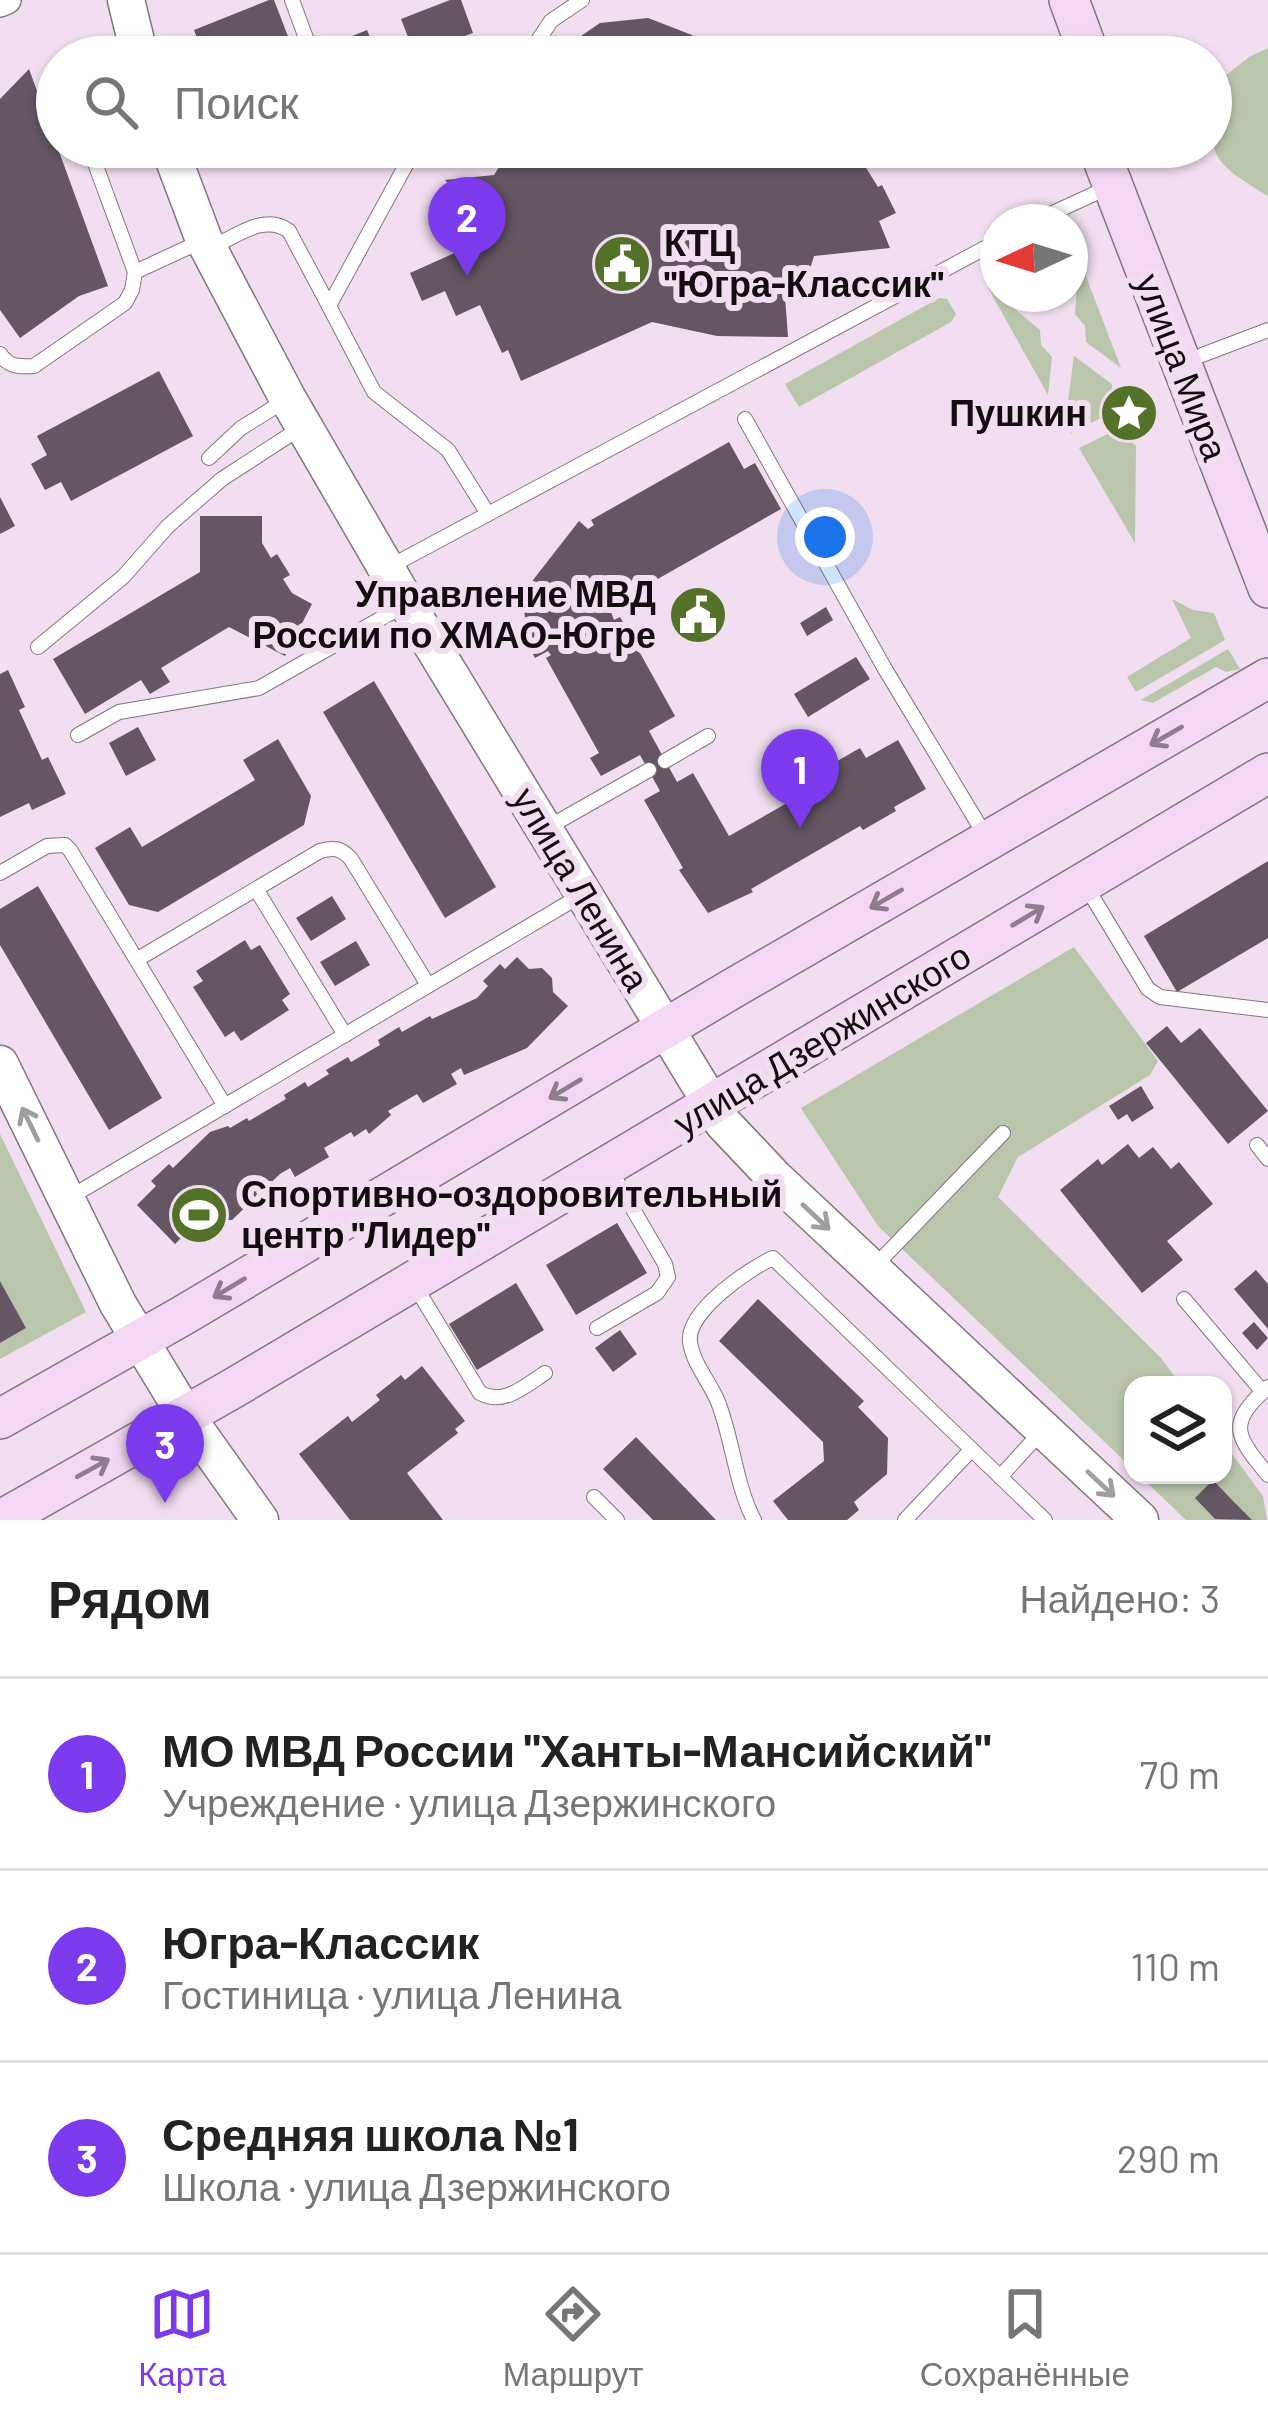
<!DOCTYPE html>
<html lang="ru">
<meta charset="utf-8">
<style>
:root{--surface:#fff;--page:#f6f6f6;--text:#222;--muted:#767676;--line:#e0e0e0;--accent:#7c3aed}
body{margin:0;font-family:Barlow,sans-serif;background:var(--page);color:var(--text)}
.controls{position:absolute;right:36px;bottom:36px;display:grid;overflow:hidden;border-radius:24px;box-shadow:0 3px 9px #0004}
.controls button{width:108px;height:108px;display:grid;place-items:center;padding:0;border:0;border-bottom:3px solid var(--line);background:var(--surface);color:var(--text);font:60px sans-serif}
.compass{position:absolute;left:980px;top:204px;width:108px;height:108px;border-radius:50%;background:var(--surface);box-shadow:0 3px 9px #0004;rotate:266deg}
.you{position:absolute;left:825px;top:537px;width:42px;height:42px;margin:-30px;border:9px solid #fff;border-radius:50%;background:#1a73e8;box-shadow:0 0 0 18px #1a73e833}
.badge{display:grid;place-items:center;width:78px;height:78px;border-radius:50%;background:var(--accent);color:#fff;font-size:39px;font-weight:700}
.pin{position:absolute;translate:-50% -99px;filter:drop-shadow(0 3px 6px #0008)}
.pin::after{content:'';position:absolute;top:63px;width:42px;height:36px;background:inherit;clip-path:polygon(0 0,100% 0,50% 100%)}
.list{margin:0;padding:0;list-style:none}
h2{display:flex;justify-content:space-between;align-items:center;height:156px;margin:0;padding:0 48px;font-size:51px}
h2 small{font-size:39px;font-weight:400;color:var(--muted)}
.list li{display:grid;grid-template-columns:78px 1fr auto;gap:36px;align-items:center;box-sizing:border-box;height:192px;padding:0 48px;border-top:3px solid var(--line)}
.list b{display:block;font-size:45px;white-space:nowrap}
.list p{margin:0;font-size:39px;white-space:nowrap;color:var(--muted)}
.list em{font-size:39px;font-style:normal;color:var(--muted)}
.icon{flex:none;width:66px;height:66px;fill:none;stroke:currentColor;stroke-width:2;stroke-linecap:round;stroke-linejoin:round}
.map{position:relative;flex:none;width:1268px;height:1520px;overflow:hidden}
.search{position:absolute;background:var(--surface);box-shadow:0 3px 9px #0004;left:36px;right:36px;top:36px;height:132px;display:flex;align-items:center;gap:30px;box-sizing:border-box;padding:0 42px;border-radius:66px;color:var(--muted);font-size:45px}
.sheet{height:732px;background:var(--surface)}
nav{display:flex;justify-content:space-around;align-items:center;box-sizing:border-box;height:168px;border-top:3px solid var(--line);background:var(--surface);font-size:33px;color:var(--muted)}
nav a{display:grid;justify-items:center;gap:6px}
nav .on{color:var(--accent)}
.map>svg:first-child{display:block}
.green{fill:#b9c6ac}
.building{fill:#655664}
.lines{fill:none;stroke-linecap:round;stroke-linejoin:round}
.service-casing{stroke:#857483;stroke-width:16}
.minor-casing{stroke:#857483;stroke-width:30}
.tertiary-casing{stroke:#857483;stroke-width:39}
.secondary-casing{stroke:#857483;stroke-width:42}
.service{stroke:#fff;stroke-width:14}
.minor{stroke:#fff;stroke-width:27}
.tertiary{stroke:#fff;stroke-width:36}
.secondary{stroke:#f4d8f3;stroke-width:39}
.oneway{stroke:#8f7d8e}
.oneway2{stroke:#a19ea0}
.labels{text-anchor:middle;stroke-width:12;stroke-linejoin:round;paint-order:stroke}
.poi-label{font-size:36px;font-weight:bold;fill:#130d12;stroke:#f1def0;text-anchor:start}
.street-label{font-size:36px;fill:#130d12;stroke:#f1def0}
</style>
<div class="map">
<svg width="1268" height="1520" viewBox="0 0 1268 1520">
<rect width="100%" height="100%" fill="#f1def0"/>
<g class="green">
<path d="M1268 48V196C1206 158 1211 157 1211 87L1249 57Z"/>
<polygon points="1079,258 1121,368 1086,342 1085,326 1075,314"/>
<polygon points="987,286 1040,330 1041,345 1052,357 1048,395"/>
<polygon points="939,298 947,299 956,314 951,322 799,407 785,384"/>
<polygon points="1074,356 1112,384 1111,413 1071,433 1065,424"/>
<polygon points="1118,429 1136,446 1135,543 1079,448"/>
<polygon points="1172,599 1193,610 1214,613 1225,640 1136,692 1127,677 1191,638"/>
<polygon points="1228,649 1240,669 1226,672 1216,667 1153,703 1141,700"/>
<polygon points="1074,947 1158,1061 1150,1075 1018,1157 998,1197 1161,1358 1181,1385 1133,1385 1133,1469 878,1226 801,1108"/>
<polygon points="0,1134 86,1312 0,1359 0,1343 26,1328 0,1281"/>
<polygon points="1223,1442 1263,1496 1267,1520 1186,1520 1139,1475 1223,1475"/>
</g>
<g class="building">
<polygon points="269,0 274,0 294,52 283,57 204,57 194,30"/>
<polygon points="450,0 461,0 473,33 415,55 401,19"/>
<polygon points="648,18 692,35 712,57 562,57 575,40 600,23"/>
<polygon points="367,30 378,57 344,57 338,42"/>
<polygon points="29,69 108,286 79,296 20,338 0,310 0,99"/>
<polygon points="523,147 853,147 878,187 882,185 896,213 879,221 890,248 814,256 806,282 785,296 788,337 717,336 652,322 521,381 508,350 502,353 480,305 456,316 445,291 422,301 410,273 497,234 445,180 494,175 506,156"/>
<polygon points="159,371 193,436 71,501 61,482 45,490 31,464 47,455 37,436"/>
<polygon points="729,442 744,469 755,463 781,509 633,593 627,582 609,607 614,620 620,617 675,716 649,731 677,782 693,773 729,836 833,777 827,767 860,748 866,758 898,740 926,789 894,807 896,811 863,830 860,826 751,889 753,892 708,913 679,870 683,868 644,800 660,791 640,755 601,776 590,758 599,753 546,658 551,655 548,651 535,658 529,647 524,610 533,580 579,521 588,529 594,525 591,520"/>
<polygon points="0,497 15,526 0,534"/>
<polygon points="200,516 262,516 262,543 271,558 277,554 290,575 283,579 292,593 312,604 285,656 229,627 161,668 170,682 150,694 141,680 85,714 53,659 200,572"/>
<polygon points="826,607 833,620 807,636 800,623"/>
<polygon points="856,657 870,679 808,717 794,694"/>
<polygon points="8,670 25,707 19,710 42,760 48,757 66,794 32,810 29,803 0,817 0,674"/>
<polygon points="374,681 496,887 445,918 323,712"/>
<polygon points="138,727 156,760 126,776 109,743"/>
<polygon points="278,739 311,796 304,825 158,912 129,905 95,848 130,827 142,847 255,780 243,760"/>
<polygon points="1268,861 1268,938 1177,992 1144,936"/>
<polygon points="38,886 162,1098 109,1130 0,945 0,909"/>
<polygon points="332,896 346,919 311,941 296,918"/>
<polygon points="245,940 251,950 260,945 290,994 282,1000 289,1010 241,1041 234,1031 225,1037 193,987 203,981 196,971"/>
<polygon points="356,941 370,965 335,986 320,962"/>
<polygon points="517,957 529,969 542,968 552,978 553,992 568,1006 527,1048 464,1075 461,1068 451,1074 457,1084 423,1103 417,1094 388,1111 391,1115 369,1134 366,1129 354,1137 351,1132 324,1148 329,1157 295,1177 290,1168 280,1174 232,1220 219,1220 209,1210 175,1244 137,1205 156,1186 151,1181 169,1164 173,1168 210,1132 228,1126 230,1128 247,1118 249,1121 286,1099 284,1095 305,1082 308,1087 329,1074 326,1070 348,1057 351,1062 380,1045 378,1040 399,1027 402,1032 430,1016 432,1019 477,998 488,986 483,981 500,964 505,969"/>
<polygon points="1167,1026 1181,1043 1200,1028 1268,1111 1228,1144 1146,1043"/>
<polygon points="1141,1086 1154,1108 1132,1122 1127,1114 1118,1120 1109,1106"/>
<polygon points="1128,1144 1139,1158 1153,1147 1171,1169 1179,1162 1213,1204 1167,1241 1183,1260 1142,1293 1060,1190 1098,1159 1102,1165"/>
<polygon points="617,1223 647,1273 576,1315 546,1265"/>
<polygon points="1256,1270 1268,1284 1268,1329 1234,1289"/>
<polygon points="0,1281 26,1328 0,1343"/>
<polygon points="516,1283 544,1330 477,1370 449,1324"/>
<polygon points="758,1299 864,1401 858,1407 888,1438 887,1474 854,1502 859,1510 847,1520 788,1520 773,1501 824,1461 823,1442 719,1341"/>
<polygon points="1254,1322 1268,1338 1257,1350 1242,1333"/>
<polygon points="620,1330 637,1354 613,1372 595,1348"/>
<polygon points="422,1366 465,1421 455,1429 458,1433 407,1473 443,1520 350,1520 299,1454 348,1416 352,1422 380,1400 376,1395 401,1375 405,1380"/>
<polygon points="636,1437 716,1520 653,1520 603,1469"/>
<polygon points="1213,1480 1233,1501 1252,1520 1215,1519 1195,1498"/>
</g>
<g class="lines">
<defs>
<g id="service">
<polyline points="292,0 313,57"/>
<polyline points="527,57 551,21 582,0"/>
<polyline points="89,147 135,272"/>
<polyline points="1033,222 1107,188"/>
<path d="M213 247C236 236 265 213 289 231L329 306 407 163 423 147"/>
<polyline points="329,306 374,392 448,450 488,514"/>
<path d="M0 354C9 367 19 367 34 366L125 303 132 290 135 272 204 240"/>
<polyline points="1202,355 1268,330"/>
<polyline points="745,419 885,669 985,835"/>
<polyline points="209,458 241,428 286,400"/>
<polyline points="389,567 998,241"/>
<polyline points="38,647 123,577 168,526 222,479 299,429"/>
<polyline points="78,735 119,712 259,688 403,606"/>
<polyline points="665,761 708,736"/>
<polyline points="545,829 649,770"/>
<polyline points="0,873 47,846 65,845 70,850 225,1106"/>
<polyline points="1084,883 1148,989 1160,997 1268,1010"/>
<polyline points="256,889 345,1035"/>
<path d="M138 959 320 851C334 847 341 848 351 859L428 985"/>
<polyline points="1257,1145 1268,1159"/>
<polyline points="67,1199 580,896"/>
<polyline points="873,1268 1003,1133"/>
<path d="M415 1286 480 1393C504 1406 525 1386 545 1373"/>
<polyline points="1184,1299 1262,1391"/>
<polyline points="597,1328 657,1293 668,1277 665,1264 610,1170"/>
<path d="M1268 1387C1226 1424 1236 1436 1268 1475"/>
<polyline points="1000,1477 1041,1432"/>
<polyline points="594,1497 617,1520"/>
<path d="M754 1520C735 1483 733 1440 718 1402 710 1382 693 1364 690 1342 686 1312 748 1269 773 1258L1045 1520"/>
<polyline points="905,1520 971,1450"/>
</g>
<polyline id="minor" points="0,3 7,0"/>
<g id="tertiary">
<polyline points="126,0 140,57"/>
<polyline points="169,147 204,240 288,399 407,604 723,1123 775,1178 1140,1520"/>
<polyline points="0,1064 118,1304 186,1416 260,1520"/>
</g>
<g id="secondary">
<polyline points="1069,0 1090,57"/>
<polyline points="1098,147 1268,588"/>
<polyline points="0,1419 182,1316 730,990 1268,678"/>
<polyline points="1,1520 232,1389 1268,773"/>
</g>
</defs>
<use href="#service" class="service-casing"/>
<use href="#minor" class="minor-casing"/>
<use href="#tertiary" class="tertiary-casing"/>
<use href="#secondary" class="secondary-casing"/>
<use href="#service" class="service"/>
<use href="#minor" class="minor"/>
<use href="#tertiary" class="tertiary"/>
<use href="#secondary" class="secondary"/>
</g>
<defs><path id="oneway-shaft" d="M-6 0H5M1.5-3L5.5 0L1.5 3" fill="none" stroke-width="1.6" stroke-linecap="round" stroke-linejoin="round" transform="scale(3)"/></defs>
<g class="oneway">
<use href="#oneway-shaft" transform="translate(1166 736) rotate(150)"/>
<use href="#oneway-shaft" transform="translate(886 899) rotate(150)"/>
<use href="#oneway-shaft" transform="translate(1028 916) rotate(-31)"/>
<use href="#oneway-shaft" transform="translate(565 1089) rotate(149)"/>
<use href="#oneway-shaft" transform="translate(229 1288) rotate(149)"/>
<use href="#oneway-shaft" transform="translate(93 1468) rotate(-29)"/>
</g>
<g class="oneway2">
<use href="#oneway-shaft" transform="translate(30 1124) rotate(-116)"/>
<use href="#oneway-shaft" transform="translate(816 1217) rotate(43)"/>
<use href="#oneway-shaft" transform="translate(1101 1484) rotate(43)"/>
</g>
<defs>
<symbol id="civic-disc" viewBox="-11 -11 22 22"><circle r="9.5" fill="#537228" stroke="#f1def0"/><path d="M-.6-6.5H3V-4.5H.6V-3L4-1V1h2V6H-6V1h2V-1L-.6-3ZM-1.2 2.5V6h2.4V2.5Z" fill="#fff"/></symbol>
<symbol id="sight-disc" viewBox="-11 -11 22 22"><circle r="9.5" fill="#537228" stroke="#f1def0"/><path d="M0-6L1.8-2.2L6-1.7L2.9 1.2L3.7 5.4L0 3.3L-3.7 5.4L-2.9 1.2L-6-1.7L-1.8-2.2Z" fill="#fff"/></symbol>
<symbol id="stadium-disc" viewBox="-11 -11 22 22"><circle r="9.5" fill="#537228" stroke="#f1def0"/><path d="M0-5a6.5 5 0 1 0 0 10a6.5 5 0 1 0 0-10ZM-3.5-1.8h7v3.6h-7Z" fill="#fff"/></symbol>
</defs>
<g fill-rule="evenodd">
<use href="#civic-disc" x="589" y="231" width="66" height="66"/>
<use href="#sight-disc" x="1096" y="380" width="66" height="66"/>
<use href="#civic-disc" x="665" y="582" width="66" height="66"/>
<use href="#stadium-disc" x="166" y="1182" width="66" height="66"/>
</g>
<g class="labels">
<g class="poi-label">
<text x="664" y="256">КТЦ<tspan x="664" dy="41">"Югра-Классик"</tspan></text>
<text x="1087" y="426" text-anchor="end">Пушкин</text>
<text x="656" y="607" text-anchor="end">Управление МВД<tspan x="656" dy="41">России по ХМАО-Югре</tspan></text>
<text x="241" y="1207">Спортивно-оздоровительный<tspan x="241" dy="41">центр "Лидер"</tspan></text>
</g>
<g class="street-label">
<text transform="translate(1182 367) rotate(69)" y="13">улица Мира</text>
<text transform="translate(581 889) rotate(59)" y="13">улица Ленина</text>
<text transform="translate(822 1039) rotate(-31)" y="13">улица Дзержинского</text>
</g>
</g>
</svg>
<div class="controls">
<button><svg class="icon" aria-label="layers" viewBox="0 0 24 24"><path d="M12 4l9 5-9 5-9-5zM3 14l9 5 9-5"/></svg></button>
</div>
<svg class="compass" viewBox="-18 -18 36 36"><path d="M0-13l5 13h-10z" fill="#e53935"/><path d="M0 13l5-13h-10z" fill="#767676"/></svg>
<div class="you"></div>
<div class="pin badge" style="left:800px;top:828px">1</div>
<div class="pin badge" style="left:467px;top:276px">2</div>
<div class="pin badge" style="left:165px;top:1503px">3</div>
<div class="search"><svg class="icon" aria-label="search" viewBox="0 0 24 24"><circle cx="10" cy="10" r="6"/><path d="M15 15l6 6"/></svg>Поиск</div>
</div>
<section class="sheet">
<h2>Рядом<small>Найдено: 3</small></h2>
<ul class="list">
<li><span class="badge">1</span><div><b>МО МВД России &quot;Ханты-Мансийский&quot;</b><p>Учреждение · улица Дзержинского</p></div><em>70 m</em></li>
<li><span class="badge">2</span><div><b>Югра-Классик</b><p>Гостиница · улица Ленина</p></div><em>110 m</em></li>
<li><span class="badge">3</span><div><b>Средняя школа №1</b><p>Школа · улица Дзержинского</p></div><em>290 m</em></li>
</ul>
</section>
<nav>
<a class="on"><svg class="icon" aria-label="map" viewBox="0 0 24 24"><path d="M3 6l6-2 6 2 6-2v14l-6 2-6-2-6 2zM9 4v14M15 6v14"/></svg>Карта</a>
<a><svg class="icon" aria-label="directions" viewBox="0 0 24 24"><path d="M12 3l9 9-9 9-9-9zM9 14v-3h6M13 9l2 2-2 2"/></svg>Маршрут</a>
<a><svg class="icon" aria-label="saved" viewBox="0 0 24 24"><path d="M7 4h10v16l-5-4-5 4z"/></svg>Сохранённые</a>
</nav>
